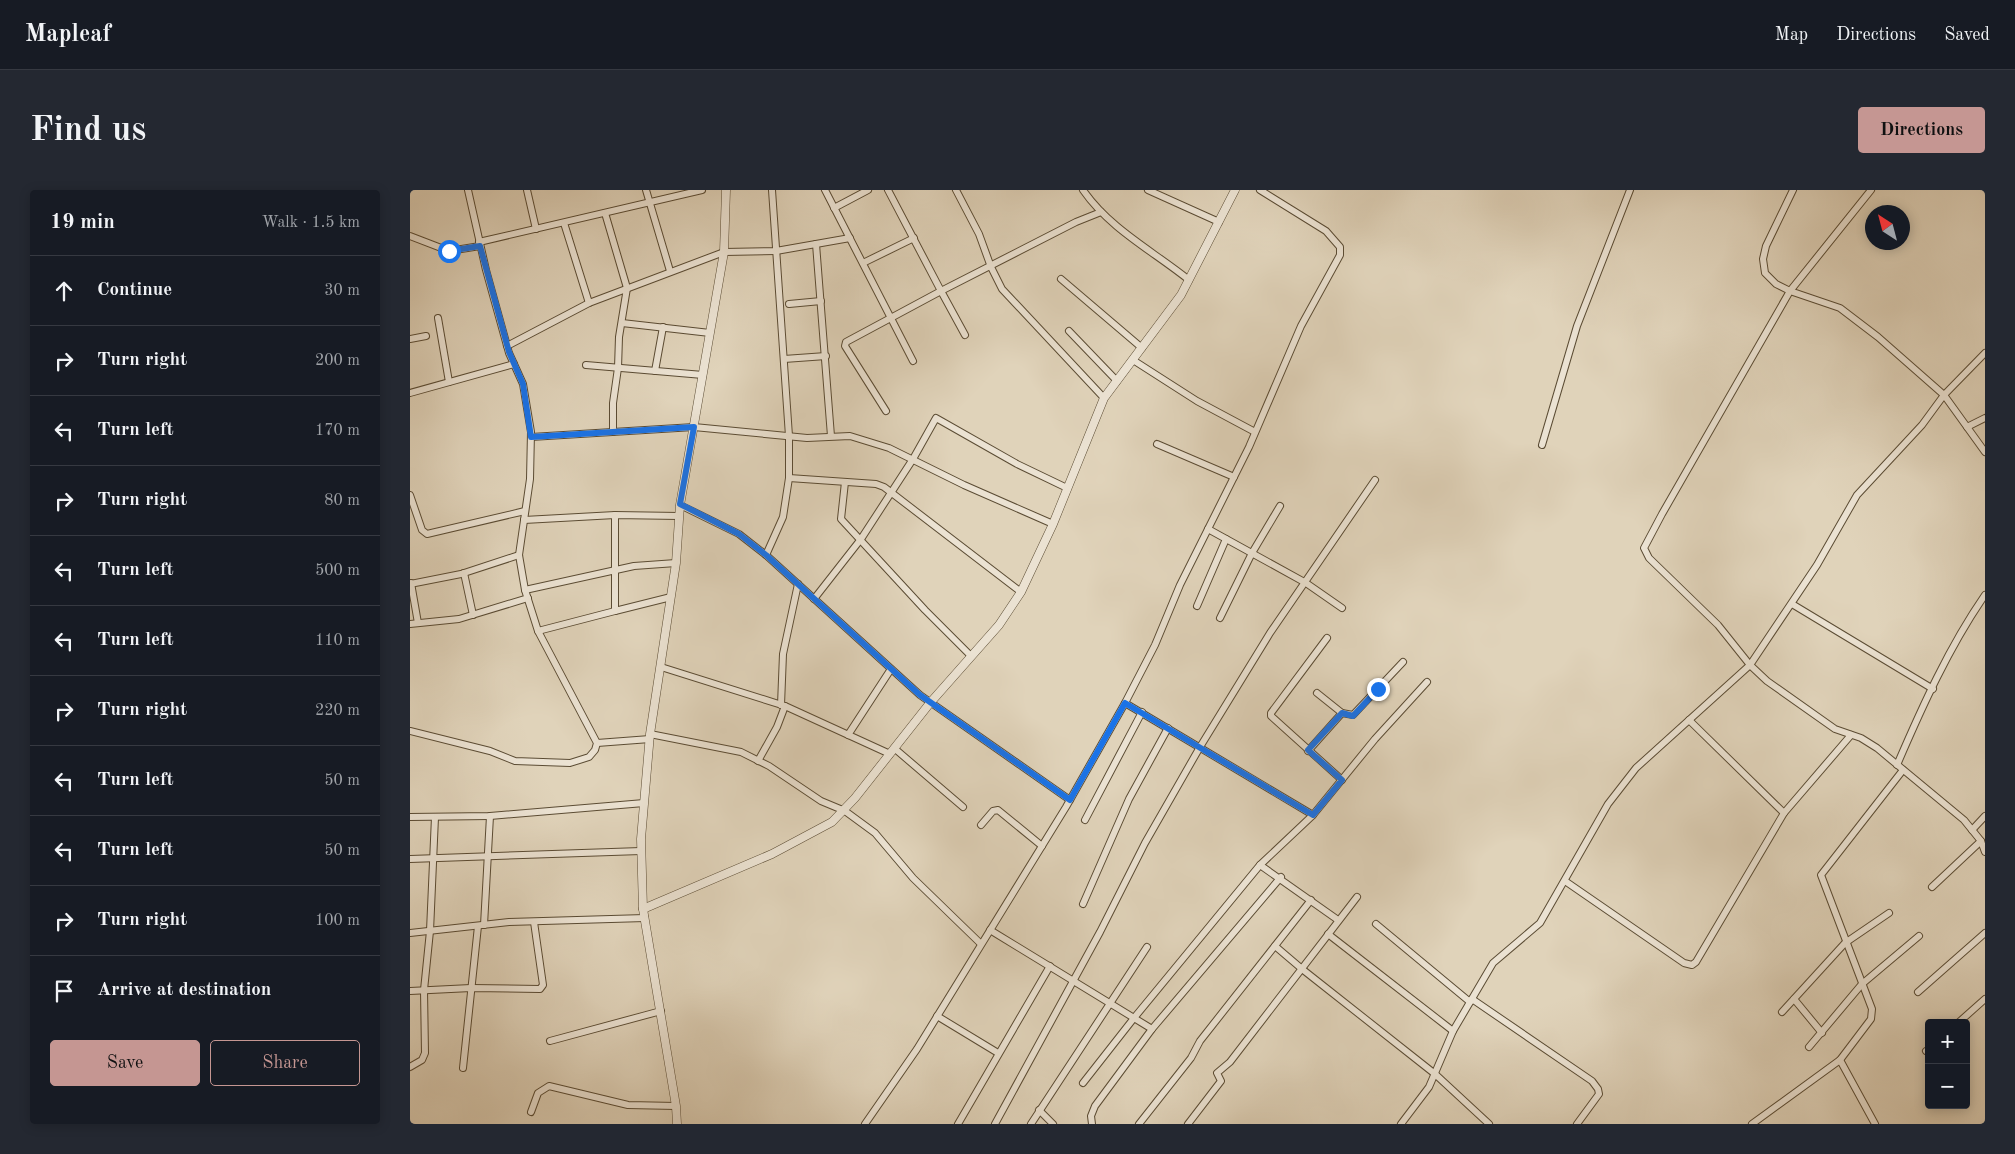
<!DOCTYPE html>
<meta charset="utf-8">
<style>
:root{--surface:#171b24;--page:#242831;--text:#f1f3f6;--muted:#9ea1a6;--line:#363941;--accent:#c59692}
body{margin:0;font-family:"Old Standard TT",serif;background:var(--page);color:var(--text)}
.controls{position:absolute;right:15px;bottom:15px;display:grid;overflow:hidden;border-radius:5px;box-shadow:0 2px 12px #0003}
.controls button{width:45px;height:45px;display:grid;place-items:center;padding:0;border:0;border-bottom:1px solid var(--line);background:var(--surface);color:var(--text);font:25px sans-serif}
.compass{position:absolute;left:1455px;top:15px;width:45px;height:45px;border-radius:50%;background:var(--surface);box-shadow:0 2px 12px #0003;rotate:324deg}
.stop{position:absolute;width:15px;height:15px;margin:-11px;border:4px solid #1a73e8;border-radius:50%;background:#fff}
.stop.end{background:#1a73e8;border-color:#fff;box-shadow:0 1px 5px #0008}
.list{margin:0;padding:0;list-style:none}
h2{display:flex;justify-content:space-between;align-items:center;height:65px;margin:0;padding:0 20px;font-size:21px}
h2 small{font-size:16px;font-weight:400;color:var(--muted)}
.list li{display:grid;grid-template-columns:32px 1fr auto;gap:15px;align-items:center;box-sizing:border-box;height:70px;padding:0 20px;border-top:1px solid var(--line)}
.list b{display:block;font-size:19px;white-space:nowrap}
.list em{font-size:16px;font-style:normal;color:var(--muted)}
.actions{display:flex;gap:10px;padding:15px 20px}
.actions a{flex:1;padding:11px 0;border:1px solid var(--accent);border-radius:5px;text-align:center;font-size:18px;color:var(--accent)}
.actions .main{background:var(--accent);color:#111}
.icon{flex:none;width:28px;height:28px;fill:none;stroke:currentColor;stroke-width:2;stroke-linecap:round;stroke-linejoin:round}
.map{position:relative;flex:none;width:1575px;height:934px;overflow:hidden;border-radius:5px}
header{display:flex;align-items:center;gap:30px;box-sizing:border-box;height:70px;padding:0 25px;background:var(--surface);border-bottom:1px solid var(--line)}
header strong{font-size:24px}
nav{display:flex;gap:28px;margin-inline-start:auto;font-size:18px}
.intro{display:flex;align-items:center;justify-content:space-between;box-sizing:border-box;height:120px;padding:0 30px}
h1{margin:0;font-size:35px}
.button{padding:12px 22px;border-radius:5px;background:var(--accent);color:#111;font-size:18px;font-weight:700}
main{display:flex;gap:30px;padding:0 30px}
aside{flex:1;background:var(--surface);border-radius:5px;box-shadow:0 2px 12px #0003}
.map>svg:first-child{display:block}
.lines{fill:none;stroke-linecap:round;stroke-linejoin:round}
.minor-casing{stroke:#5b4c34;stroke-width:8}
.tertiary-casing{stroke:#5b4c34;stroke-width:9}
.minor{stroke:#ebe2d2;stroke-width:6}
.tertiary{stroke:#ebe2d2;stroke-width:8}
.route{stroke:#1a73e8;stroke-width:6}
</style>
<header>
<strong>Mapleaf</strong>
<nav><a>Map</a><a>Directions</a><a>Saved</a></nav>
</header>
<div class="intro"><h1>Find us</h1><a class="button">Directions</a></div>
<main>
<aside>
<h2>19 min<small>Walk · 1.5 km</small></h2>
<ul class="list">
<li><svg class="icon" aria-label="ahead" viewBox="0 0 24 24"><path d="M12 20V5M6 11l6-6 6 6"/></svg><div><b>Continue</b></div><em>30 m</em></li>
<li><svg class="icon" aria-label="right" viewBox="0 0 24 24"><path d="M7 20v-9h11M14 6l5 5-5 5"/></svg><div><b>Turn right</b></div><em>200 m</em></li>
<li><svg class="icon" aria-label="left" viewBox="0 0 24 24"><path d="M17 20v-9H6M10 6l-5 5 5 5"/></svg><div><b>Turn left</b></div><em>170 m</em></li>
<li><svg class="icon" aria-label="right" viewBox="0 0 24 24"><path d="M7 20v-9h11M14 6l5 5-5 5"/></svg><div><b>Turn right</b></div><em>80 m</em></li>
<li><svg class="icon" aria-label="left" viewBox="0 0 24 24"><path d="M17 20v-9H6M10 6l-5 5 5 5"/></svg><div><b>Turn left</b></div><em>500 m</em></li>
<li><svg class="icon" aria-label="left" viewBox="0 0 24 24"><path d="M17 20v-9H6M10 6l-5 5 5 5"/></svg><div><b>Turn left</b></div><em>110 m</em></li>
<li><svg class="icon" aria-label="right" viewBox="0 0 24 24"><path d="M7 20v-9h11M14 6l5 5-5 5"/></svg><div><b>Turn right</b></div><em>220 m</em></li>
<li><svg class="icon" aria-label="left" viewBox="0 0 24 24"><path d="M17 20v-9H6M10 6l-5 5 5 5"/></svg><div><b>Turn left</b></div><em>50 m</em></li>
<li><svg class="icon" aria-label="left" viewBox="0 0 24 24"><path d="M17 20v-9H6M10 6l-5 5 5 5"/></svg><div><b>Turn left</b></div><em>50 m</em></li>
<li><svg class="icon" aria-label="right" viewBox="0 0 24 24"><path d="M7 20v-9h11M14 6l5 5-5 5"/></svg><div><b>Turn right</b></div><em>100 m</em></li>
<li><svg class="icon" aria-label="arrive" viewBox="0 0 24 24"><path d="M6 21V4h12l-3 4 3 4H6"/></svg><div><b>Arrive at destination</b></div></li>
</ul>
<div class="actions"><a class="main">Save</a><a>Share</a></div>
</aside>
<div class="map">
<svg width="1575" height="934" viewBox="0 0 1575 934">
<rect width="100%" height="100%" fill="#e0d3ba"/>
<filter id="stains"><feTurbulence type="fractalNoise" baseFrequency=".004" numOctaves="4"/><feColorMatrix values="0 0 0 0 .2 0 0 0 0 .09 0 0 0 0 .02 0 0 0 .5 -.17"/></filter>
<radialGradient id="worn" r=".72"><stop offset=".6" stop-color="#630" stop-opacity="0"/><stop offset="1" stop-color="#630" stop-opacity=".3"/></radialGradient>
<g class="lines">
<defs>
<g id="minor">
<polyline points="117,0 126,39"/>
<polyline points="236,0 260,81"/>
<polyline points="415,0 503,171"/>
<polyline points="478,0 531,101 666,32 691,22"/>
<polyline points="546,0 569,44 581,77 592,99 694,208"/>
<path d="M673 0C700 39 743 61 779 90"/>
<polyline points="738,0 809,32"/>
<polyline points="1383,0 1356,56 1353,69 1355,83 1366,94 1380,101 1430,118 1468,147 1534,205 1575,262"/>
<polyline points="1461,0 1380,101 1252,324 1234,358 1239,368 1308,435 1340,475 1357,491 1425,539 1451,548 1467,558 1554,630 1571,651 1575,662"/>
<polyline points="424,18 458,0"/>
<polyline points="195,23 217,98 209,147 208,178 203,213 203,242"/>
<polyline points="154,33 179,113"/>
<polyline points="0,46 39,61 70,56"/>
<polyline points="69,52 292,0"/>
<polyline points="406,54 421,246"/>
<polyline points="453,73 504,48"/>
<polyline points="651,89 732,158"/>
<polyline points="379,114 411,111"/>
<polyline points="28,128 39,192"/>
<polyline points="212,133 300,143"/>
<polyline points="659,141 707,191"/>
<polyline points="0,149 16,146"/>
<polyline points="97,156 179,113 314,62 366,61 440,48"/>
<polyline points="374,169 416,166"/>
<polyline points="723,170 787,211 845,242"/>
<polyline points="176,175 293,185"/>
<polyline points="245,181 253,137"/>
<polyline points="0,203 104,174"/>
<polyline points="476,221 435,156 436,152 531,101 555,145"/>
<polyline points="1557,237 1575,228"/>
<polyline points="121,247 284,237 397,248 440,246 479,258 554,295 643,334"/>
<polyline points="747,254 824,287"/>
<polyline points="1132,255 1167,136 1220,0"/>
<polyline points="379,288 466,294 474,297 611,402"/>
<polyline points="435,292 431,329 515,420 561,466"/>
<polyline points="0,305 12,340 17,344 115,321"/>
<polyline points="270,315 329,344 356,365 510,505 660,610"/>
<polyline points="205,325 205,421 261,407"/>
<polyline points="114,330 205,325 269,326"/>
<polyline points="798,339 896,393 932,418"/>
<polyline points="356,365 373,327 379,288 379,246 362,0"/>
<polyline points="54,383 63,425"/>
<polyline points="1,393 8,433"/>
<polyline points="0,394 51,384 109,365"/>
<polyline points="115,400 224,376 266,373"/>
<polyline points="404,409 451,349 503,269 526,228 607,274 657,298"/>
<polyline points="1382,414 1523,499"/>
<polyline points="787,416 816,349"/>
<polyline points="810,428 842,363 870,316"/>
<polyline points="0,434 49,429 118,408"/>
<polyline points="128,441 205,421"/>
<polyline points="917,448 861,523 861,526 932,590"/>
<polyline points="251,477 375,516 480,564"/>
<polyline points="907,503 932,523 943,525 993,472"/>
<polyline points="715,513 903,625"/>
<polyline points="371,515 373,464 388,394"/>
<polyline points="1279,530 1374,623 1441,545"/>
<polyline points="0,541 80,561 105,571 160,573 179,567 185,560 187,553 128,441 115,400 109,365 120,289 121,242 113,194 99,163 76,80 58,0"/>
<polyline points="240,544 331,562 359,576 411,611 435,621 465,643 503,688 571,754"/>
<polyline points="438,545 481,479"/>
<polyline points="187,553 240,549"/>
<polyline points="484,558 553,617"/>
<polyline points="898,561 932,523"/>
<polyline points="348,571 367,537 375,516"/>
<path d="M1487 575C1512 517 1539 457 1575 405"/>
<polyline points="0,627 80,626 234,613"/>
<polyline points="675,630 732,522"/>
<polyline points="571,635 583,621 588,620 632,656"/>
<polyline points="1562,640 1575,626"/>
<polyline points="0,669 231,661"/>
<polyline points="850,675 928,730"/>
<polyline points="1155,691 1274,773 1282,775 1286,772 1374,623"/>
<polyline points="1522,697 1571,651"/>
<polyline points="673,714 719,609 758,538"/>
<polyline points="966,734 1060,812"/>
<polyline points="74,735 80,626"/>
<polyline points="580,740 742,839"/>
<polyline points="0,743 99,732 235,728"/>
<polyline points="918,744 1043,841"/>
<polyline points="865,756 892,779 1025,884 1079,934"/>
<polyline points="0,801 61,798 130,799 133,795 124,732"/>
<polyline points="1508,802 1575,743"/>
<polyline points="1062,809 1182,891 1188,899 1189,904 1167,934"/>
<polyline points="1384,809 1412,843"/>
<polyline points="1372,822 1435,753 1479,723"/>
<polyline points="527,826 588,863"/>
<polyline points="1548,833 1575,809"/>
<polyline points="140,851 251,821"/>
<polyline points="1399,857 1452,794 1509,746"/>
<polyline points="1516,861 1519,859"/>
<polyline points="1430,870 1465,934"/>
<polyline points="0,877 12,870 15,863 14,800 20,741 25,627"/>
<polyline points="53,878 68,736"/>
<polyline points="673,893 724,828 850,675 903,625 965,549 1017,492"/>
<polyline points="629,920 643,934"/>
<polyline points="121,922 128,903 139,896 218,915 266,916"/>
<polyline points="455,934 507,859 656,617 715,513 745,455 770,395 839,257 891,136 930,65 930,57 916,41 850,0"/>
<polyline points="548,934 640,776"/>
<polyline points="585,934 690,742 735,653 790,557 860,443 965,290"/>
<polyline points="621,934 737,757"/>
<polyline points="682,934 681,926 685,916 742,839 871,687"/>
<polyline points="729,934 781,868 790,851 901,710"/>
<polyline points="778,934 811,891 807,883 820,872 947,707"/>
<polyline points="991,934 1019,897 1043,841 1083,773 1130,733 1198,614 1226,578 1340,475 1407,375 1447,305 1512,235 1534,205 1575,163"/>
<polyline points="1342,934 1430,870 1461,829 1462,819 1411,685 1493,580"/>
</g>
<g id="tertiary">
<polyline points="233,719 362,664 422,632 445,608 520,513 589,435 611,402 643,334 694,208 771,105 825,0"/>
<polyline points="267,934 266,916 233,719 231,649 240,544 266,373 270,315 314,62 316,0"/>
</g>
</defs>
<use href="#minor" class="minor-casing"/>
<use href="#tertiary" class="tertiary-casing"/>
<use href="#minor" class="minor"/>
<use href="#tertiary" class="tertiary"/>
</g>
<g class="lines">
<polyline class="route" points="39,61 70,56 99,162 113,194 121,247 284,237 270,314 329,344 356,365 510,505 660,610 715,513 903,625 932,590 898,560 932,523 943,526 968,499"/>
</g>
<rect width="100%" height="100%" filter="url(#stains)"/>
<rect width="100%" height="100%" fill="url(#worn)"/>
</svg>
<div class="controls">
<button>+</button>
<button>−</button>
</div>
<svg class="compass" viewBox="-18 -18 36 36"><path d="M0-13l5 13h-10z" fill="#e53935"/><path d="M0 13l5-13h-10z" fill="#9ea1a6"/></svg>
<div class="stop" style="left:39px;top:61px"></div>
<div class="stop end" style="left:968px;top:499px"></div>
</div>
</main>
